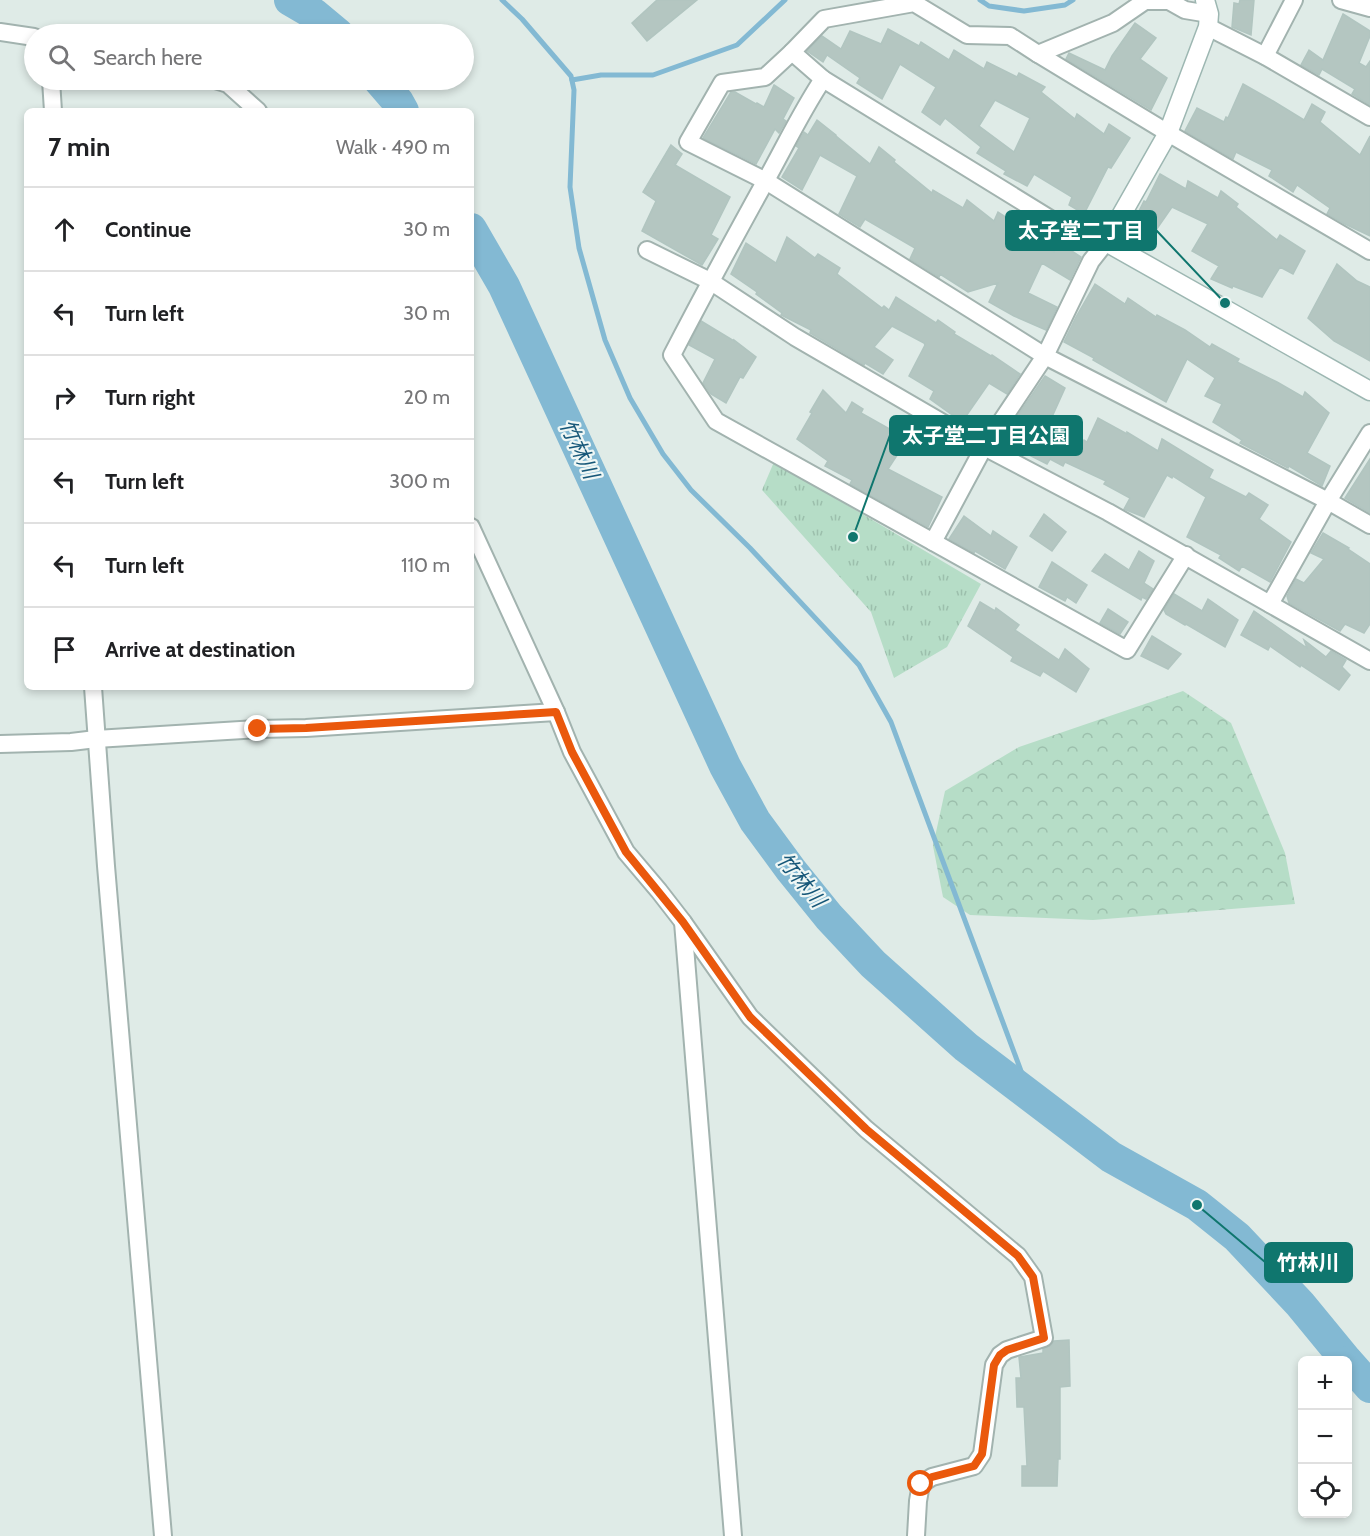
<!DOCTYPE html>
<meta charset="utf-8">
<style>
:root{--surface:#fff;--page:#f6f6f6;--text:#202124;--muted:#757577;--line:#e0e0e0}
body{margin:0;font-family:Cabin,"Noto Sans JP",sans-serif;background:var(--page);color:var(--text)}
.controls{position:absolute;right:18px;bottom:18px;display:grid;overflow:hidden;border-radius:9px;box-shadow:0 3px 9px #0003}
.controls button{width:54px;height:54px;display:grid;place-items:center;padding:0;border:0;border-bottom:2px solid var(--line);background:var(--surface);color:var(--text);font:30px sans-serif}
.stop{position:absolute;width:18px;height:18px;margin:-14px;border:4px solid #ea580c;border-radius:50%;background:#fff}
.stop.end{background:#ea580c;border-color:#fff;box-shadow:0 2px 6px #0008}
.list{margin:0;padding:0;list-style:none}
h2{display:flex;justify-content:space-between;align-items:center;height:78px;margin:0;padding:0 24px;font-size:26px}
h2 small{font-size:20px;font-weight:400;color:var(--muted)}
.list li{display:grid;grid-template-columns:39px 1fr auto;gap:18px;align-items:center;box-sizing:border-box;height:84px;padding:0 24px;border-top:2px solid var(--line)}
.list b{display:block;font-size:22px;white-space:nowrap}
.list em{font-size:20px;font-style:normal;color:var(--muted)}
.icon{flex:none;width:33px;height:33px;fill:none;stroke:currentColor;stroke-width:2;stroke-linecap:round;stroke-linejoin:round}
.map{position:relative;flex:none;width:1370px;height:1536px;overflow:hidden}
.search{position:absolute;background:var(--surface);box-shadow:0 3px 9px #0003;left:24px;top:24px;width:450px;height:66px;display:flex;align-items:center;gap:15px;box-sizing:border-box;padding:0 21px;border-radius:33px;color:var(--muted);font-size:22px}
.panel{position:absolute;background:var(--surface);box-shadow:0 3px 9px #0003;left:24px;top:108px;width:450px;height:582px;border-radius:9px}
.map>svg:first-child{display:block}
.grass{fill:url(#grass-tufts)}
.forest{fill:url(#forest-crowns)}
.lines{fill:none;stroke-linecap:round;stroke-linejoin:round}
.stream{stroke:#83b9d3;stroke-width:5}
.river{stroke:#83b9d3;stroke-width:32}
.building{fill:#b4c6c1;stroke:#b1c5c0;stroke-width:1.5;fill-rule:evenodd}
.street-casing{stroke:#a2b3af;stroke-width:20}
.secondary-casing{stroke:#9db7b2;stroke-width:21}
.street{stroke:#fff;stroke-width:16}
.secondary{stroke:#fff;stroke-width:18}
.route{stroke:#ea580c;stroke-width:8}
.labels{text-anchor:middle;stroke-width:4.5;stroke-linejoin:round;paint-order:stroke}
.water-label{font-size:21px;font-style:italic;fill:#175879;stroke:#eff7f5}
.leader{fill:none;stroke:#0f766e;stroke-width:2}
.callout-dot{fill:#0f766e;stroke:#eff7f5;stroke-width:2}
.callout{fill:#0f766e;stroke:#0f766e;stroke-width:2}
.callout-label{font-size:21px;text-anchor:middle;font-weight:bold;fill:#fff}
</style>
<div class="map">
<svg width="1370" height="1536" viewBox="0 0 1370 1536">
<defs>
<pattern id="grass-tufts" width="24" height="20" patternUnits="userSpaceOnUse" patternTransform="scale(1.5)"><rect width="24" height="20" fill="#b6ddc7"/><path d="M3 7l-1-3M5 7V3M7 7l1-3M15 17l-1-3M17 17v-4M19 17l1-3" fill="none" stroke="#9cbfac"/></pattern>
<pattern id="forest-crowns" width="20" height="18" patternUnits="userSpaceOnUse" patternTransform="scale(1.5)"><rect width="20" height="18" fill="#b6ddc7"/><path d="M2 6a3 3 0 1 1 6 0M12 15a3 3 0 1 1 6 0" fill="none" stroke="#9cbfac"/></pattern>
</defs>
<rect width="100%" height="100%" fill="#dfebe7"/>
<polygon class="grass" points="774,462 981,584 947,647 894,678 871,612 762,490"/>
<polygon class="forest" points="1183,691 1231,723 1285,853 1295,904 1093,920 970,915 943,897 933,846 945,791 1019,747"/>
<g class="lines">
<g class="stream">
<polyline points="502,0 522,19 571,76 574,90 570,187 579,248 605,340 630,398 663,454 691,490 750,548 859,665 891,722 1027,1087 1028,1094"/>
<polyline points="980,0 989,6 1024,11 1065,5 1073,0"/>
<polyline points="572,80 601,75 653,75 737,45 785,0"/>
</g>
<g class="river">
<polyline points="290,0 314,14 338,34"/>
<polyline points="379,80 398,102 403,111"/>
<polyline points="471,229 504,286 725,766 755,821 791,870 829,917 873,964 966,1047 1111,1157 1197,1205 1237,1237 1300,1304 1346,1360"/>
<polyline points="1348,1362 1370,1387"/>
</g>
</g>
<g class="building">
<polygon points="657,0 697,0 647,41 632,23"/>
<polygon points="1240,0 1254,0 1251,35 1232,27 1234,3 1239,4"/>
<polygon points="1343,14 1370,31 1370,36 1359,63 1366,67 1370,61 1370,105 1352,94 1355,89 1322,69 1319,75 1301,65 1309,50 1323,60"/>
<polygon points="1135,23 1156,38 1140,59 1167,78 1151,110 1066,59 1069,53 1105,70 1112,56"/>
<path d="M888 29 919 46 921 42 949 60 954 50 984 69 987 62 1017 77 1019 73 1045 87 1041 92 1075 119 1077 114 1104 134 1109 124 1130 138 1111 168 1108 167 1084 214 1069 205 1072 197 1034 174 1027 186 1004 174 1006 171 977 153 981 147 945 118 940 125 922 112 936 87 900 64 882 99 857 83 860 78 827 55 823 62 807 51 822 36 841 49 850 31 881 44ZM995 100 1030 118 1014 152 979 126Z"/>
<polygon points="1243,84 1273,101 1304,120 1312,104 1325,112 1320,122 1360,155 1370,136 1370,236 1345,224 1327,214 1330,208 1297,185 1293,192 1269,176 1272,170 1236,152 1233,159 1185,131 1197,108 1224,122 1226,117 1228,118"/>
<polygon points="774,85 794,98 783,119 786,121 779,133 775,129 756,164 703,138 731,92 735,92 756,104 757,103 764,107"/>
<polygon points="817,120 836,135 836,136 870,164 879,147 895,160 894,162 932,193 933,190 963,208 967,200 994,221 998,212 1018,225 1014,233 1054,252 1058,242 1081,257 1070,280 1042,263 1028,293 1057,307 1046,330 1014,316 989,302 998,283 968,292 940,274 939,277 910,259 915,248 865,219 860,227 839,214 857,176 820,155 802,190 782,177 799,148 796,146 804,132 808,135"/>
<polygon points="671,145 682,154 675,165 730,197 711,235 718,239 702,265 642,231 656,201 643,192"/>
<polygon points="1160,174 1186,189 1188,181 1218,198 1221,191 1238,204 1236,207 1277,240 1280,235 1305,251 1293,274 1280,267 1262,297 1233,286 1232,288 1211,279 1219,266 1192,251 1208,224 1172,207 1147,243 1127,235 1144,201 1146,202"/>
<polygon points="787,237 815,258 818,254 840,268 837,274 882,308 884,306 889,310 896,297 936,323 938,320 955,332 954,334 991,356 992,355 1020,374 1007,394 989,383 962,422 930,399 934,391 909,376 925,345 924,343 892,326 874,347 893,360 883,374 865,363 864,365 810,333 811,330 781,315 782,313 756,294 757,292 731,274 746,243 776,263"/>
<polygon points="1337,264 1357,281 1370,287 1370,361 1334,341 1308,318"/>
<polygon points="1095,284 1125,304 1128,298 1156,317 1157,315 1185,330 1210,347 1212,344 1239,359 1237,362 1277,382 1303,397 1305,392 1329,413 1307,453 1330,466 1322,486 1289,466 1288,468 1240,443 1242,440 1213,422 1222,404 1205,396 1215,378 1187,359 1166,402 1093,360 1094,358 1064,342 1076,317"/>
<polygon points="701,321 734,341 734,340 756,357 743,378 740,377 726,403 711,394 703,383 715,359 689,345"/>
<polygon points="1045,376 1065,388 1047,428 1079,450 1084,440 1087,442 1098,418 1127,434 1127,432 1158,451 1162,439 1213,470 1209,478 1246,497 1249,493 1268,505 1259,519 1291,542 1270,582 1242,566 1239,571 1219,558 1221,555 1187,537 1206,497 1173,476 1172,478 1167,475 1144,517 1124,509 1130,498 1104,484 1106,481 1065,462 1063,466 1050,459 1047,464 1005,443 1021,416 1018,415"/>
<polygon points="823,390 846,413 852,402 863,409 861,413 893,431 903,418 915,428 888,469 942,497 928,527 850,484 852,480 825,466 828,461 797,439 812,413 810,412"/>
<polygon points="1370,459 1370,513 1345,498"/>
<polygon points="1044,514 1066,532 1052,551 1030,536"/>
<polygon points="964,516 991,536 993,531 1017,547 1005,569 975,551 974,553 949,539"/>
<polygon points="1323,533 1349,548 1348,549 1370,564 1370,624 1364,633 1345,624 1340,631 1289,603 1287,596 1296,579 1304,583 1324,559 1311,553"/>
<polygon points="1139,551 1154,561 1144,583 1153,589 1146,599 1142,597 1141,600 1092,571 1105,554 1129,570"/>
<polygon points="1052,562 1087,585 1076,603 1067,597 1065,601 1039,587"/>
<polygon points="1174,594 1202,611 1208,599 1238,620 1225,647 1186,624 1185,625 1166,614 1164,610"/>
<polygon points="980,602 995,611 996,608 1019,625 1015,630 1059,660 1065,649 1089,669 1076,692 1043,671 1040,676 1011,661 1013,657 968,626"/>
<polygon points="1108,609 1128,622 1120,634 1100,623"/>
<polygon points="1254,611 1307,648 1304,640 1326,657 1331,651 1346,660 1342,667 1350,675 1339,690 1301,665 1300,667 1270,646 1268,650 1241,635"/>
<polygon points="1152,636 1181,654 1168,669 1141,656"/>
<polygon points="1069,1340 1070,1386 1060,1387 1060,1459 1058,1459 1057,1486 1022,1486 1022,1466 1027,1466 1024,1407 1017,1407 1016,1378 1021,1378 1019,1357 1043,1353 1043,1349 1051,1346 1054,1341"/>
</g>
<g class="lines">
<defs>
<g id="street">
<polyline points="1341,0 1370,8"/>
<polyline points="1208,27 1265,56 1370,117"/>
<polyline points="0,32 34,37"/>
<polyline points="792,52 765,77 722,83 688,142 766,181 1045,356 1328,501 1370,525"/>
<polyline points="1038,54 1168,133 1370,251"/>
<polyline points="1265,56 1294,0"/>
<path d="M823 79C801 112 784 148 765 182 733 240 702 297 672 355L716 421 1127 650 1186 555"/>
<polyline points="51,80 53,111"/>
<polyline points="215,80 228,84 258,111"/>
<polyline points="1106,242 1083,239 823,79 792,52 824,19 914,3 967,35 1010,36 1038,54 1113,23 1145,1 1169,1 1185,10 1209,14"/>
<polyline points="647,250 710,281 795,337 984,447 1108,512 1370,661"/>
<polyline points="471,527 556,712 572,752 626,852 659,891 683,922 750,1017 866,1129 1018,1256 1033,1277 1044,1338 1007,1350 1000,1355 994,1365 982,1454 974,1466 932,1477 921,1484 918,1501 916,1536"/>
<polyline points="933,542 984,447 1045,356 1091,261 1106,242"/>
<polyline points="1270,604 1328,501 1370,433"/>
<polyline points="93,687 106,866 163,1536"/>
<polyline points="0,744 71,742 96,739 258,729 306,728 556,712"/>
<polyline points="683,922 733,1536"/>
</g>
<polyline id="secondary" points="1205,0 1209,14 1208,27 1168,133 1106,242 1370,391"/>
</defs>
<use href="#street" class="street-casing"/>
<use href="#secondary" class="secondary-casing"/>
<use href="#street" class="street"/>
<use href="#secondary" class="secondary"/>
</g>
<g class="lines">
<polyline class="route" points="258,729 306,728 556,712 572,752 626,852 683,922 750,1017 866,1129 1018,1256 1033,1277 1044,1338 1007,1350 1000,1355 994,1365 982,1454 974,1466 932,1477 921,1484"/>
</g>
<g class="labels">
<g class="water-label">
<text transform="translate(579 449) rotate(65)" y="7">竹林川</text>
<text transform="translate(801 880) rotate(51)" y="7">竹林川</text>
</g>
</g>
<path class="leader" d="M1225 303L1156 230M853 537L890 435M1197 1205L1265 1262"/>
<g class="callout-dot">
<circle cx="1225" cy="303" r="6"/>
<circle cx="853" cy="537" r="6"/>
<circle cx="1197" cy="1205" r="6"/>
</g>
<g class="callout">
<rect x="1006" y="211" width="150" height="39" rx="6"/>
<rect x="890" y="416" width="192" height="39" rx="6"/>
<rect x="1265" y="1243" width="87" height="39" rx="6"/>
</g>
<g class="callout-label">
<text x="1081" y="238">太子堂二丁目</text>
<text x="986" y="443">太子堂二丁目公園</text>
<text x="1308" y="1270">竹林川</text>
</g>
</svg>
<div class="controls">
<button>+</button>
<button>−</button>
<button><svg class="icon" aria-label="locate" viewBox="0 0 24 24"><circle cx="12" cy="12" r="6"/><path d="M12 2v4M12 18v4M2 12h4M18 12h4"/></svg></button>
</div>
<div class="stop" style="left:921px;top:1484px"></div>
<div class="stop end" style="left:258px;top:729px"></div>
<div class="search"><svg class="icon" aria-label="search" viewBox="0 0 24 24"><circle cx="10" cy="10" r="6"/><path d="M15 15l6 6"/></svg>Search here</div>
<section class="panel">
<h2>7 min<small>Walk · 490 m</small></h2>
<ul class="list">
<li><svg class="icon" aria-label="ahead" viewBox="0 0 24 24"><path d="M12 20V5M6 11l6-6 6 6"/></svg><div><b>Continue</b></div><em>30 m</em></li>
<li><svg class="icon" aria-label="left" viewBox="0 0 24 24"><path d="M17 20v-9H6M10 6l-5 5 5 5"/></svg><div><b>Turn left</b></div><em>30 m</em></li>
<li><svg class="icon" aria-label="right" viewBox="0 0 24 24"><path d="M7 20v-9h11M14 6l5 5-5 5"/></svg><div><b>Turn right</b></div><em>20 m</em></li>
<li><svg class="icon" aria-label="left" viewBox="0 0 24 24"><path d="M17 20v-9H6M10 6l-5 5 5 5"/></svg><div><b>Turn left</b></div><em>300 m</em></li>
<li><svg class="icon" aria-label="left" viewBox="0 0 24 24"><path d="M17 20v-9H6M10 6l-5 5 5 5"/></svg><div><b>Turn left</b></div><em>110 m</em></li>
<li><svg class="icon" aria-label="arrive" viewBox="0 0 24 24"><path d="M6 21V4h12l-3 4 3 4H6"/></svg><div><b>Arrive at destination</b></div></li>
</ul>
</section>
</div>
